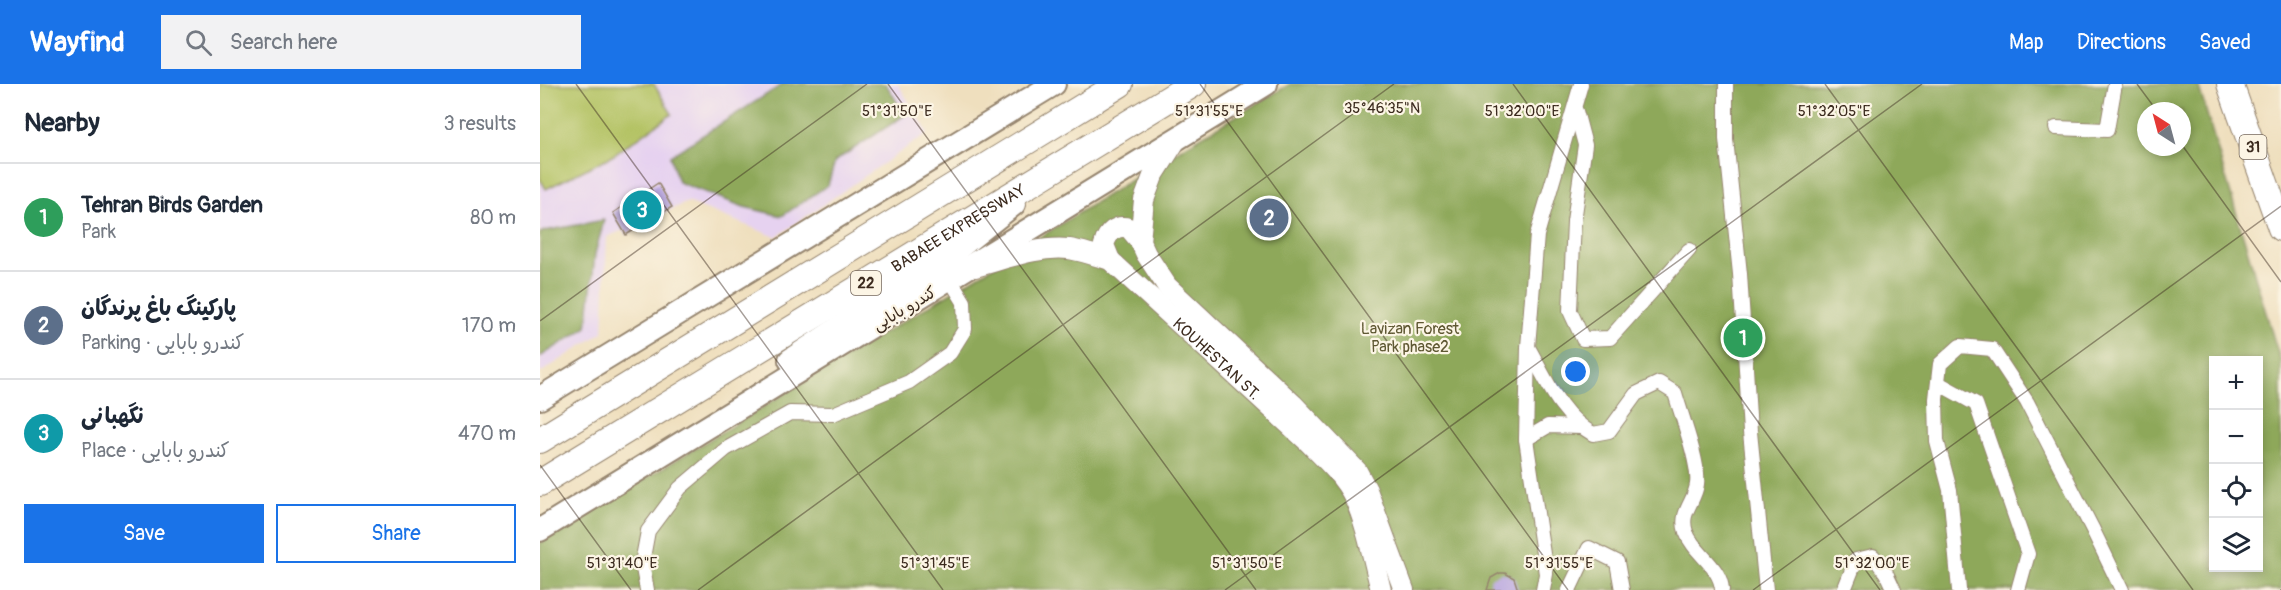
<!DOCTYPE html>
<meta charset="utf-8">
<style>
:root{--surface:#fff;--page:#f2f2f3;--text:#1f2937;--muted:#747a83;--line:#e0e1e3;--accent:#1a73e8}
body{margin:0;font-family:Pangolin,"Playpen Sans Arabic",sans-serif;background:var(--page);color:var(--text)}
.controls{position:absolute;right:18px;bottom:18px;display:grid;overflow:hidden;border-radius:0px;box-shadow:0 3px 9px #0003}
.controls button{width:54px;height:54px;display:grid;place-items:center;padding:0;border:0;border-bottom:2px solid var(--line);background:var(--surface);color:var(--text);font:30px sans-serif}
.compass{position:absolute;left:1597px;top:18px;width:54px;height:54px;border-radius:50%;background:var(--surface);box-shadow:0 3px 9px #0003;rotate:324deg}
.you{position:absolute;left:1036px;top:288px;width:21px;height:21px;margin:-15px;border:4px solid #fff;border-radius:50%;background:#1a73e8;box-shadow:0 0 0 9px #1a73e833}
.badge{display:grid;place-items:center;width:39px;height:39px;border-radius:50%;background:var(--accent);color:#fff;font-size:20px;font-weight:700}
.pin{position:absolute;translate:-50% -50%;border:3px solid #fff;box-shadow:0 2px 6px #0006}
.list{margin:0;padding:0;list-style:none}
h2{display:flex;justify-content:space-between;align-items:center;height:78px;margin:0;padding:0 24px;font-size:26px}
h2 small{font-size:20px;font-weight:400;color:var(--muted)}
.list li{display:grid;grid-template-columns:39px 1fr auto;gap:18px;align-items:center;box-sizing:border-box;height:108px;padding:0 24px;border-top:2px solid var(--line)}
.list b{display:block;font-size:22px;white-space:nowrap}
.list p{margin:0;font-size:20px;white-space:nowrap;color:var(--muted)}
.list em{font-size:20px;font-style:normal;color:var(--muted)}
.actions{display:flex;gap:12px;padding:18px 24px}
.actions a{flex:1;padding:14px 0;border:2px solid var(--accent);border-radius:0px;text-align:center;font-size:21px;color:var(--accent)}
.actions .main{background:var(--accent);color:#fff}
.icon{flex:none;width:33px;height:33px;fill:none;stroke:currentColor;stroke-width:2;stroke-linecap:round;stroke-linejoin:round}
.map{position:relative;flex:none;width:1741px;height:506px;overflow:hidden}
header{display:flex;align-items:center;gap:36px;box-sizing:border-box;height:84px;padding:0 30px;background:var(--accent);color:#fff}
header strong{font-size:28px}
nav{display:flex;gap:33px;margin-inline-start:auto;font-size:21px}
.search{width:420px;height:54px;background:var(--page);display:flex;align-items:center;gap:15px;box-sizing:border-box;padding:0 21px;border-radius:0px;color:var(--muted);font-size:22px}
main{display:flex}
aside{flex:1;background:var(--surface)}
.map>svg:first-child{display:block}
.built{fill:#e6d2f0}
.green{fill:#b3c264;stroke:#777641;stroke-width:1.5}
.forest{fill:#8ea85a;stroke:#64693c;stroke-width:1.5;fill-rule:evenodd}
.building{fill:#b4a1df}
.lines{fill:none;stroke-linecap:round;stroke-linejoin:round}
.street-casing{stroke:#95846e;stroke-width:16}
.secondary-casing{stroke:#95846e;stroke-width:22}
.primary-casing{stroke:#95846e;stroke-width:26}
.highway-casing{stroke:#95846e;stroke-width:28}
.street{stroke:#fff;stroke-width:14}
.secondary{stroke:#fff;stroke-width:20}
.primary{stroke:#fff;stroke-width:22}
.highway{stroke:#fff;stroke-width:26}
.ticks{fill:none;stroke:#3b2a1e;stroke-width:1.5;stroke-opacity:0.45}
.labels{text-anchor:middle;stroke-width:4.5;stroke-linejoin:round;paint-order:stroke}
.shield{fill:#fcf5e5;stroke:#75675a;stroke-width:1.5}
.shield-label{font-size:15px;font-weight:bold;fill:#3b2a1e}
.street-label{font-size:16px;fill:#3b2a1e;stroke:#fcf5e5}
.park-label{font-size:16px;fill:#5f5833;stroke:#fcf5e5}
.ticks-label{font-size:15px;text-anchor:middle;fill:#3b2a1e;stroke:#fcf5e5;stroke-width:4.5;stroke-linejoin:round;paint-order:stroke}
</style>
<header>
<strong>Wayfind</strong>
<div class="search"><svg class="icon" aria-label="search" viewBox="0 0 24 24"><circle cx="10" cy="10" r="6"/><path d="M15 15l6 6"/></svg>Search here</div>
<nav><a>Map</a><a>Directions</a><a>Saved</a></nav>
</header>
<main>
<aside>
<h2>Nearby<small>3 results</small></h2>
<ul class="list">
<li><span class="badge" style="background:#2e9e5b">1</span><div><b>Tehran Birds Garden</b><p>Park</p></div><em>80 m</em></li>
<li><span class="badge" style="background:#5c6f8a">2</span><div><b>پارکینگ باغ پرندگان</b><p>Parking · کندرو بابایی</p></div><em>170 m</em></li>
<li><span class="badge" style="background:#0f9aa8">3</span><div><b>نگهبانی</b><p>Place · کندرو بابایی</p></div><em>470 m</em></li>
</ul>
<div class="actions"><a class="main">Save</a><a>Share</a></div>
</aside>
<div class="map">
<svg width="1741" height="506" viewBox="0 0 1741 506">
<rect width="100%" height="100%" fill="#fcf5e5"/>
<filter id="ink" filterUnits="userSpaceOnUse"><feTurbulence type="fractalNoise" baseFrequency=".0167" numOctaves="2"/><feDisplacementMap in="SourceGraphic" scale="12" xChannelSelector="R" yChannelSelector="G"/><feConvolveMatrix kernelMatrix="1 2 1 2 8 2 1 2 1" color-interpolation-filters="sRGB"/></filter>
<filter id="wash" filterUnits="userSpaceOnUse"><feTurbulence type="fractalNoise" baseFrequency=".008" numOctaves="4" result="noise"/><feDisplacementMap in="SourceGraphic" scale="24" xChannelSelector="R" yChannelSelector="G"/><feGaussianBlur stdDeviation="1.35" result="paint"/><feColorMatrix in="noise" values="0 0 0 0 0 0 0 0 0 0 0 0 0 0 0 0 0 1.4 0 .05"/><feComposite in="paint" operator="in"/></filter>
<g filter="url(#wash)">
<rect width="100%" height="100%" fill="#efdfbe"/>
<polygon class="built" points="0,0 358,0 388,49 236,153 148,118 67,153 63,248 0,289"/>
<polygon class="green" points="0,0 114,0 132,30 72,72 6,105 0,95"/>
<g class="forest">
<polygon points="243,0 346,0 365,31 295,77 288,101 242,132 204,123 138,98 130,72"/>
<path d="M750 0H1658L1741 279V506H0V459L446 187 642 64ZM1606 27H1642V63H1606ZM1674 276H1718V484H1674Z"/>
<polygon points="64,136 55,170 47,243 0,273 0,149 5,147"/>
</g>
<g id="blocks">
<g class="building">
<polygon points="118,99 132,123 86,151 73,129"/>
<polygon points="960,489 965,489 974,494 978,506 947,506 951,494"/>
</g>
</g>
</g>
<g filter="url(#ink)">
<use href="#blocks" fill-opacity="0" stroke="#95846e" stroke-width="1.5"/>
<g class="lines">
<defs>
<g id="street">
<polyline points="1186,0 1186,55 1200,190 1210,348 1226,506"/>
<polyline points="1036,27 1045,61 1034,137 1030,227 1043,255 1070,254 1149,166"/>
<polyline points="1516,44 1567,46 1575,0"/>
<path d="M989 265C1007 297 1020 331 1053 350L1069 347 1096 310 1119 299 1135 309C1141 330 1160 381 1157 400 1155 418 1139 428 1146 448 1154 470 1181 482 1182 506"/>
<polyline points="1398,299 1436,320 1488,470 1478,506"/>
<polyline points="986,355 1008,342 1041,343"/>
<polyline points="107,506 102,479 108,447 140,404 186,365 250,329 293,330 369,298 410,269 425,245 424,218 410,195"/>
<polyline points="1003,506 1006,490 986,355 988,263 997,151 1041,0"/>
<polyline points="1029,506 1049,464 1077,478 1082,506"/>
<polyline points="1304,506 1316,476 1333,472 1346,489 1354,506"/>
<polyline points="1419,506 1410,406 1397,357 1396,315 1400,280 1420,262 1452,265 1487,318 1553,446 1582,506"/>
</g>
<g id="secondary">
<polyline points="636,56 613,92 604,116 600,157 606,170 627,202 753,320 817,387 827,406 864,506"/>
<path d="M570 176 564 161C567 149 576 140 589 144L600 157"/>
<path id="s1" d="M435 183C466 175 496 162 529 165 542 167 557 172 570 176L767 357C784 374 803 391 814 413 827 441 833 476 841 506"/>
</g>
<g id="primary">
<polyline points="250,276 412,169 474,120"/>
<polyline points="0,314 514,0"/>
<polyline points="0,446 726,0"/>
</g>
<g id="highway">
<polyline points="1690,0 1741,144"/>
<polyline points="0,356 580,0"/>
<path id="s2" d="M0 399 653 0"/>
</g>
</defs>
<use href="#street" class="street-casing"/>
<use href="#secondary" class="secondary-casing"/>
<use href="#primary" class="primary-casing"/>
<use href="#highway" class="highway-casing"/>
<use href="#street" class="street"/>
<use href="#secondary" class="secondary"/>
<use href="#primary" class="primary"/>
<use href="#highway" class="highway"/>
</g>
</g>
<path class="ticks" d="M36 0 403 506M348 0 716 506M660 0 1028 506M973 0 1340 506M1285 0 1653 506M1597 0 1617 27M1642 61 1741 198M0 237 327 0M0 381 91 506M158 506 854 0M685 506 1382 0M1213 506 1741 122M1740 506H1741"/>
<g class="labels">
<g class="shield">
<rect x="1699.5" y="51" width="27" height="24" rx="4.5"/>
<rect x="311" y="187" width="30" height="24" rx="4.5"/>
</g>
<g class="shield-label">
<text x="1713" y="68">31</text>
<text x="326" y="204">22</text>
</g>
<g class="street-label">
<text dy="6" stroke="none"><textPath href="#s2" startOffset="490">BABAEE EXPRESSWAY</textPath></text>
<text transform="translate(364 224) rotate(-31)" y="6">کندرو بابایی</text>
<text dy="6" stroke="none"><textPath href="#s1" startOffset="284">KOUHESTAN ST.</textPath></text>
</g>
<g class="park-label">
<text x="870" y="250">Lavizan Forest<tspan x="870" dy="18">Park phase2</tspan></text>
</g>
</g>
<g class="ticks-label">
<text x="842" y="29">35°46'35"N</text>
<text x="357" y="32">51°31'50"E</text>
<text x="669" y="32">51°31'55"E</text>
<text x="982" y="32">51°32'00"E</text>
<text x="1294" y="32">51°32'05"E</text>
<text x="82" y="484">51°31'40"E</text>
<text x="395" y="484">51°31'45"E</text>
<text x="707" y="484">51°31'50"E</text>
<text x="1019" y="484">51°31'55"E</text>
<text x="1332" y="484">51°32'00"E</text>
</g>
</svg>
<div class="controls">
<button>+</button>
<button>−</button>
<button><svg class="icon" aria-label="locate" viewBox="0 0 24 24"><circle cx="12" cy="12" r="6"/><path d="M12 2v4M12 18v4M2 12h4M18 12h4"/></svg></button>
<button><svg class="icon" aria-label="layers" viewBox="0 0 24 24"><path d="M12 4l9 5-9 5-9-5zM3 14l9 5 9-5"/></svg></button>
</div>
<svg class="compass" viewBox="-18 -18 36 36"><path d="M0-13l5 13h-10z" fill="#e53935"/><path d="M0 13l5-13h-10z" fill="#747a83"/></svg>
<div class="you"></div>
<div class="pin badge" style="left:1203px;top:254px;background:#2e9e5b">1</div>
<div class="pin badge" style="left:729px;top:134px;background:#5c6f8a">2</div>
<div class="pin badge" style="left:102px;top:126px;background:#0f9aa8">3</div>
</div>
</main>
